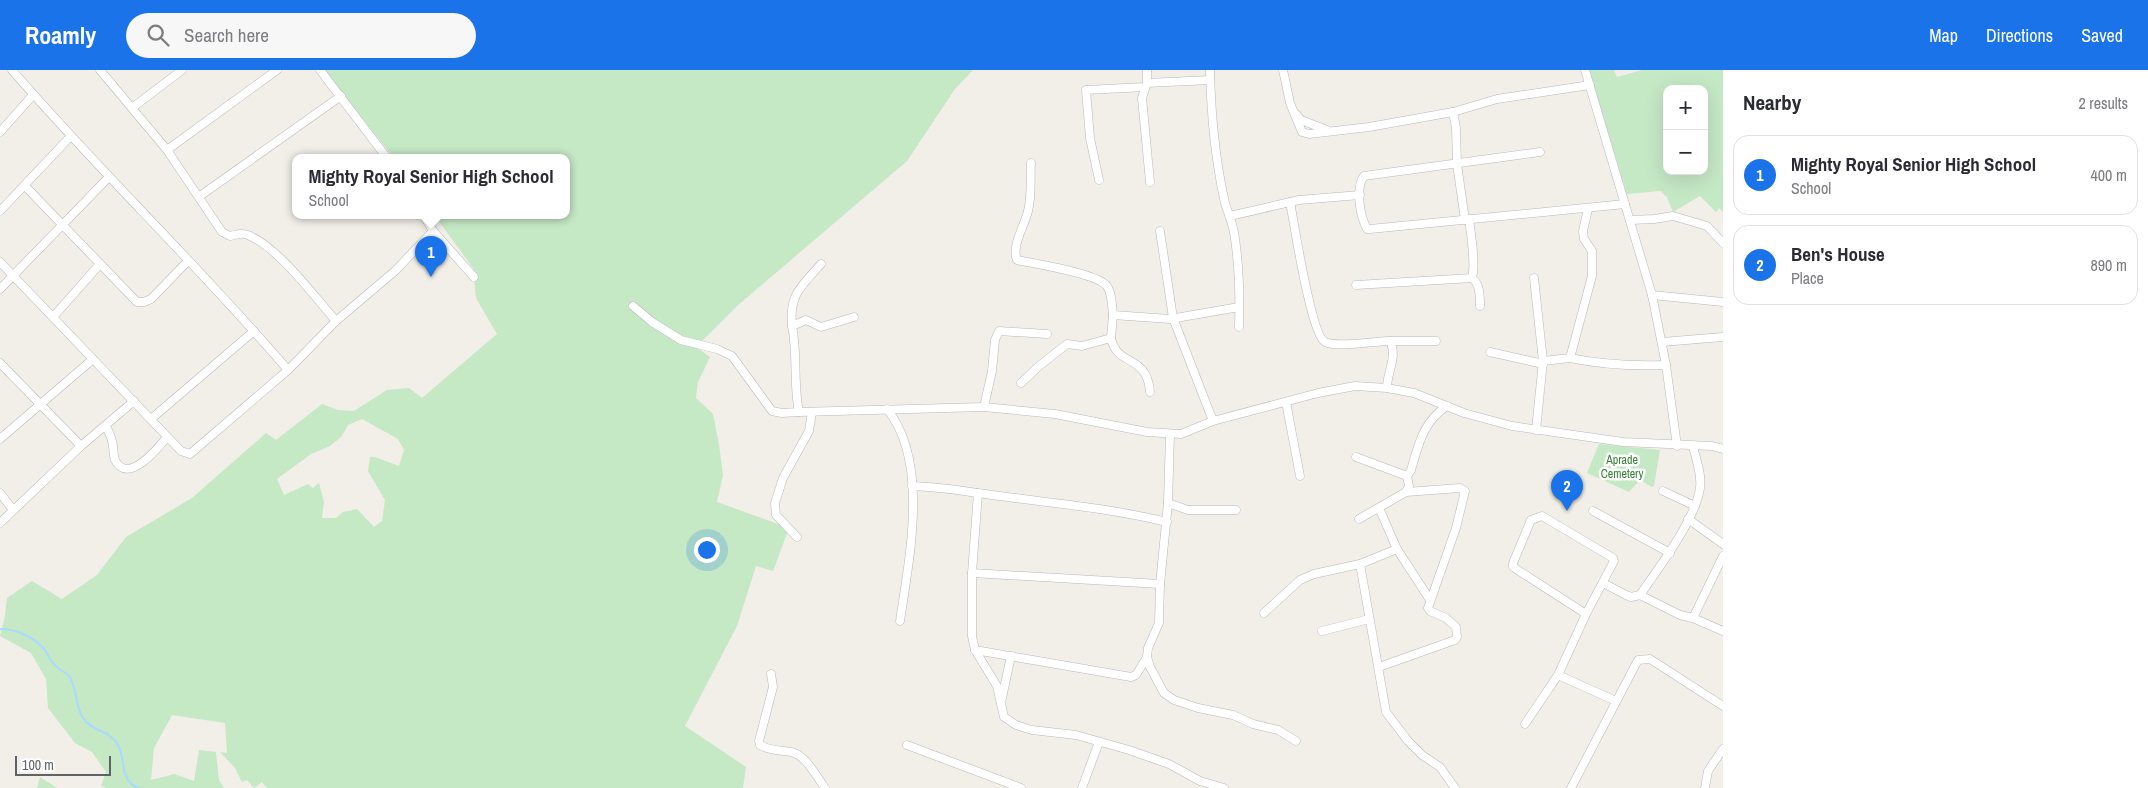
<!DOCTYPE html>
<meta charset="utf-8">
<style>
:root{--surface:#fff;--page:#f7f7f7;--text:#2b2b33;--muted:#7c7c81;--line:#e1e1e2;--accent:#1a73e8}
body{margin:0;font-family:"Archivo Narrow",sans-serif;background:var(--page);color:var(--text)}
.controls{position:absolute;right:15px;top:15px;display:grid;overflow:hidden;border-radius:10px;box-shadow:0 5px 20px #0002}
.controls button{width:45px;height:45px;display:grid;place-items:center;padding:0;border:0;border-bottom:1px solid var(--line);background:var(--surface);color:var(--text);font:25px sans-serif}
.scale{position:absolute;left:15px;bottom:12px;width:96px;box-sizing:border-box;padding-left:5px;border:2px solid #5f6368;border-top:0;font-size:14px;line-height:18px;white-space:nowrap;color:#5f6368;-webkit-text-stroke:4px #fff;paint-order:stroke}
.you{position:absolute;left:706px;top:479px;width:18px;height:18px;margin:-12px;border:4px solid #fff;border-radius:50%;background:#1a73e8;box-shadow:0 0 0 8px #1a73e833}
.badge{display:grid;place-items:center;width:32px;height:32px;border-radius:50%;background:var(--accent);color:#fff;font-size:16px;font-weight:700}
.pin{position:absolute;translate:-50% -41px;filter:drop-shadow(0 1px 2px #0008)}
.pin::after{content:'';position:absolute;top:26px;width:18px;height:15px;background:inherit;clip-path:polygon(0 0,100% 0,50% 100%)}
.popup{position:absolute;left:292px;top:84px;width:278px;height:65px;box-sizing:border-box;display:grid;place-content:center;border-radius:10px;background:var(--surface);filter:drop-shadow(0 1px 4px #0005);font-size:16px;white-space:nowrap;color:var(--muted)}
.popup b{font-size:19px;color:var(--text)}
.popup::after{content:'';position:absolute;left:50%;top:100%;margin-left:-10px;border:10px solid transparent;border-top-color:var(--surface)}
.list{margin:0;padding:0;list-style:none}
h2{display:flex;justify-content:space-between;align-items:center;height:65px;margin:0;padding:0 20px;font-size:21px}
h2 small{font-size:16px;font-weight:400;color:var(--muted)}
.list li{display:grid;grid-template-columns:32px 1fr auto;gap:15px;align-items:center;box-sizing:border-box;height:80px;margin:0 10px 10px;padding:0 10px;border:1px solid var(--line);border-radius:15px}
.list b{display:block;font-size:19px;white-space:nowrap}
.list p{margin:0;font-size:16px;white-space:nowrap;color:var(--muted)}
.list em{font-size:16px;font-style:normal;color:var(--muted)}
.icon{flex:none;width:28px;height:28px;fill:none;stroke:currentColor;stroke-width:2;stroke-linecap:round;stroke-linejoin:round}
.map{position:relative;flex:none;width:1723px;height:718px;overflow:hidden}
header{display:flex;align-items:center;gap:30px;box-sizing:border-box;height:70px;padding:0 25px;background:var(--accent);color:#fff}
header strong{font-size:24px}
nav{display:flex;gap:28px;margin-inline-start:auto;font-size:18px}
.search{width:350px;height:45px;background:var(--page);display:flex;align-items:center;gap:12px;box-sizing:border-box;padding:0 18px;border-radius:28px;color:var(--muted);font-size:19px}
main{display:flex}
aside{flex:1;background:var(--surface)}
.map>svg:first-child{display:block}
.green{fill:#c5e8c5;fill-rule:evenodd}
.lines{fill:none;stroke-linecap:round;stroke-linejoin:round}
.stream{stroke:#aadaff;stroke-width:2}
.minor-casing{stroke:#b5b8bc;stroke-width:9}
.minor{stroke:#fff;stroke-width:8}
.labels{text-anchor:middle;stroke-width:5;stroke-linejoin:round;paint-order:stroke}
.park-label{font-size:12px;fill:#348238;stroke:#fff}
</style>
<header>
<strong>Roamly</strong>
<div class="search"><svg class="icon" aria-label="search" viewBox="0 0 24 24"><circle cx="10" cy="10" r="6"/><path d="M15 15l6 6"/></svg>Search here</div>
<nav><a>Map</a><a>Directions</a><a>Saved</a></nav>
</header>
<main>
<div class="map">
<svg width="1723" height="718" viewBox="0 0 1723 718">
<rect width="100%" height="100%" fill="#f1efe8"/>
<g class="green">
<path d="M324 0H973L955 19 907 91 737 236 696 277 710 287 698 312 696 328 713 344 719 375 723 405 717 432 789 458 773 501 756 496 737 556 685 656 746 697 743 718H267L262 712 254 718 247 710 242 712 235 698 220 682 227 683 225 653 172 645 154 678 151 710 174 704 194 711 199 680 216 682 219 710 224 718H106L101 716 106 702 92 682 75 673 48 638 46 609 31 583 0 566 5 546 7 528 32 511 62 529 97 505 126 467 192 428 266 363 276 370 322 334 338 340 354 341 387 320 409 318 422 328 497 264 476 228 473 198 435 146H566V88H394ZM362 349 398 369 404 380 399 396 375 387H370L368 401 385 430 382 451 374 457 357 439 343 442 336 448H322L324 432 319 413 313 418 308 414 284 425 277 409 311 384 330 376 341 367 348 355Z"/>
<path d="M1589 0H1614L1617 7 1642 0H1723V142L1719 138 1716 142 1700 126 1673 142 1667 127 1660 121 1627 124ZM1667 19H1704V101H1667Z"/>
<polygon points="1599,374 1660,380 1654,416 1652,417 1640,410 1629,422 1587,403"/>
<polygon points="40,707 57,718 37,718"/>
</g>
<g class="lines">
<path class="stream" d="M0 559C16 559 34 567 44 579 48 584 50 591 55 595 59 600 66 602 70 607 77 619 75 636 83 648 91 661 110 660 118 675 126 690 119 711 139 718"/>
<defs>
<g id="minor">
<path d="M12 0C101 103 199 196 288 300"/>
<path d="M100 0 167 80 222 162 230 166C236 165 242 162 248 165 279 178 313 225 336 251"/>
<polyline points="320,0 387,88"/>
<polyline points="1147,0 1147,13 1142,28 1150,112"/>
<path d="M1210 0C1211 45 1215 89 1225 133 1228 143 1232 152 1234 162 1239 193 1240 227 1239 257"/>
<polyline points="1283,0 1290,33 1302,62 1309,64 1369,57 1453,42 1497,29 1590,15"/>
<polyline points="1585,0 1652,225 1666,295 1677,376"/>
<polyline points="1147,13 1210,10"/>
<polyline points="132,38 182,0"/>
<polyline points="1453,42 1456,58 1457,94 1465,150"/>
<polyline points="1296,44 1301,50 1327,60"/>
<polyline points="0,62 33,25"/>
<polyline points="167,80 277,0"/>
<path d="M1540 82 1364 106C1355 118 1360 146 1367 159H1370L1625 134"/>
<path d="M1031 93C1030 109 1032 126 1028 141 1025 155 1011 176 1017 190 1036 194 1095 203 1106 215 1112 221 1112 237 1113 245L1170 249 1239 237"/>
<polyline points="1099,110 1090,68 1086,20 1145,17"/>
<polyline points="25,116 137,232 144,232 151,229 188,191"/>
<polyline points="200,126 341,26"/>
<path d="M1290 132C1294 152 1311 265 1325 272 1336 278 1376 271 1390 271 1405 271 1421 271 1436 271"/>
<polyline points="0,141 70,67"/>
<polyline points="424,146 433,161 474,207"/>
<polyline points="1230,146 1299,130 1360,125"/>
<path d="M1469 149C1471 165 1476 194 1472 208 1480 214 1480 226 1480 236"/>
<polyline points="1630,150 1654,149 1673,146 1707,156 1723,173"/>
<polyline points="1160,161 1173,248 1213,351"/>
<polyline points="0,192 181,381 190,384 288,300 336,251 395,201 433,161"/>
<polyline points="1534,208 1543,291 1536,360"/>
<polyline points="1356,215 1472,208"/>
<polyline points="0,219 109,107"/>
<polyline points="1652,225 1723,232"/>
<polyline points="633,236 652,252 681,270 717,279 732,286 772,341 782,343 799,342"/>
<polyline points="54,246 100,194"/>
<path d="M854 247 821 257 806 250 792 256C798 285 793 314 799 342L984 337 1055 344 1147 362 1181 364 1213 351 1318 323 1355 316 1387 318 1414 323 1464 343 1512 356 1623 372 1712 376 1723 379"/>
<path d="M792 256C789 224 801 217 821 194"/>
<path d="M1111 268C1117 298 1147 283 1150 322"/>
<polyline points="1662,272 1723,267"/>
<polyline points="1490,282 1543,294"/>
<path d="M1570 288C1603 295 1633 296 1666 295"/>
<polyline points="1543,291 1570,288 1592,206 1592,181 1584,169 1583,161 1588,139"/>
<polyline points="0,293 81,376"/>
<polyline points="1021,313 1039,296 1067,274 1082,276 1111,268 1113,245"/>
<path d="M1387 318C1387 301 1398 287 1390 271"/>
<polyline points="1286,332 1300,406"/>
<polyline points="984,337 992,301 995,270 999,261 1047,264"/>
<path d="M887 339C930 392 909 489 900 551"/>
<polyline points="151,349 254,261"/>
<path d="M106 356C108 361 111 366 112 371 114 377 113 385 115 390 128 416 159 377 167 367"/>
<polyline points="1170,364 1168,433 1160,514 1159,553 1148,578 1147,587 1150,597 1164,623 1174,630 1198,638 1233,645 1253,654 1278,660 1296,671"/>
<polyline points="0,369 93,289"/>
<polyline points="1356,387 1407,406"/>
<path d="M912 416C936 417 954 419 977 423 1041 432 1105 437 1167 452"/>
<polyline points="1663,421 1695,436"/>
<path d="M1406 422 1409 416 1407 406 1411 400C1419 373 1423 352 1447 336"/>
<polyline points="0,423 13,440"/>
<polyline points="978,423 972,503 972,566 975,580 997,616 1004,647 1016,655 1032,660 1076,665 1129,680 1169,694 1200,711 1224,718"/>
<polyline points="1168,433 1188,440 1236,440"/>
<polyline points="1379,438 1397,479 1430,530"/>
<polyline points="1593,441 1670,483"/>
<polyline points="1359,449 1406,422 1460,418 1465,421 1456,458 1428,538 1430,541 1446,548 1456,557 1457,567 1455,570 1379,597"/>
<polyline points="1688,449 1723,474"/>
<polyline points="0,453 81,376 134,331"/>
<polyline points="797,467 776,445 775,433 783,408 809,361 812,342"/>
<polyline points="1360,494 1386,642 1408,671 1422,685 1440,697 1455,718"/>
<polyline points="972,503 1160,514"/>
<polyline points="1603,513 1626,525 1631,527 1640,525 1680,545 1693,548 1723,561"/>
<path d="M1640 525C1658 499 1696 449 1700 418 1702 404 1696 390 1693 376"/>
<polyline points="1264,543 1300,510 1314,504 1360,494 1397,479"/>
<polyline points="1693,548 1723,486"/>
<polyline points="1322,561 1369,549"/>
<polyline points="975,580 1131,607 1136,605 1147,587"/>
<path d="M771 604 773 617 759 671 760 675C770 681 780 680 791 682 806 685 816 706 825 718"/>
<polyline points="1558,605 1616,631"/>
<polyline points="1002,628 1011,586"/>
<polyline points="1525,654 1558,605 1586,544 1614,491 1613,488 1542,446 1531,450 1513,493 1513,497 1586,544"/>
<polyline points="907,675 1021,718"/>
<polyline points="1082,718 1099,672"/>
<polyline points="1571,718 1638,590 1650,589 1723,636"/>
<polyline points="1705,718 1708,701 1723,679"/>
</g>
</defs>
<use href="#minor" class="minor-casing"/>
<use href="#minor" class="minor"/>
</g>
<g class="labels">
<g class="park-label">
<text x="1622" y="394">Aprade<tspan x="1622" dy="14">Cemetery</tspan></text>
</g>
</g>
</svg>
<div class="controls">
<button>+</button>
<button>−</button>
</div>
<div class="scale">100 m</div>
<div class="you"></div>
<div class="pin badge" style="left:431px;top:207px">1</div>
<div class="popup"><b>Mighty Royal Senior High School</b>School</div>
<div class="pin badge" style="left:1567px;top:441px">2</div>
</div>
<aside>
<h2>Nearby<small>2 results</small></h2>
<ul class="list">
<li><span class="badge">1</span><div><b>Mighty Royal Senior High School</b><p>School</p></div><em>400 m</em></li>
<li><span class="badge">2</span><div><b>Ben's House</b><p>Place</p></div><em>890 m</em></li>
</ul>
</aside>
</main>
